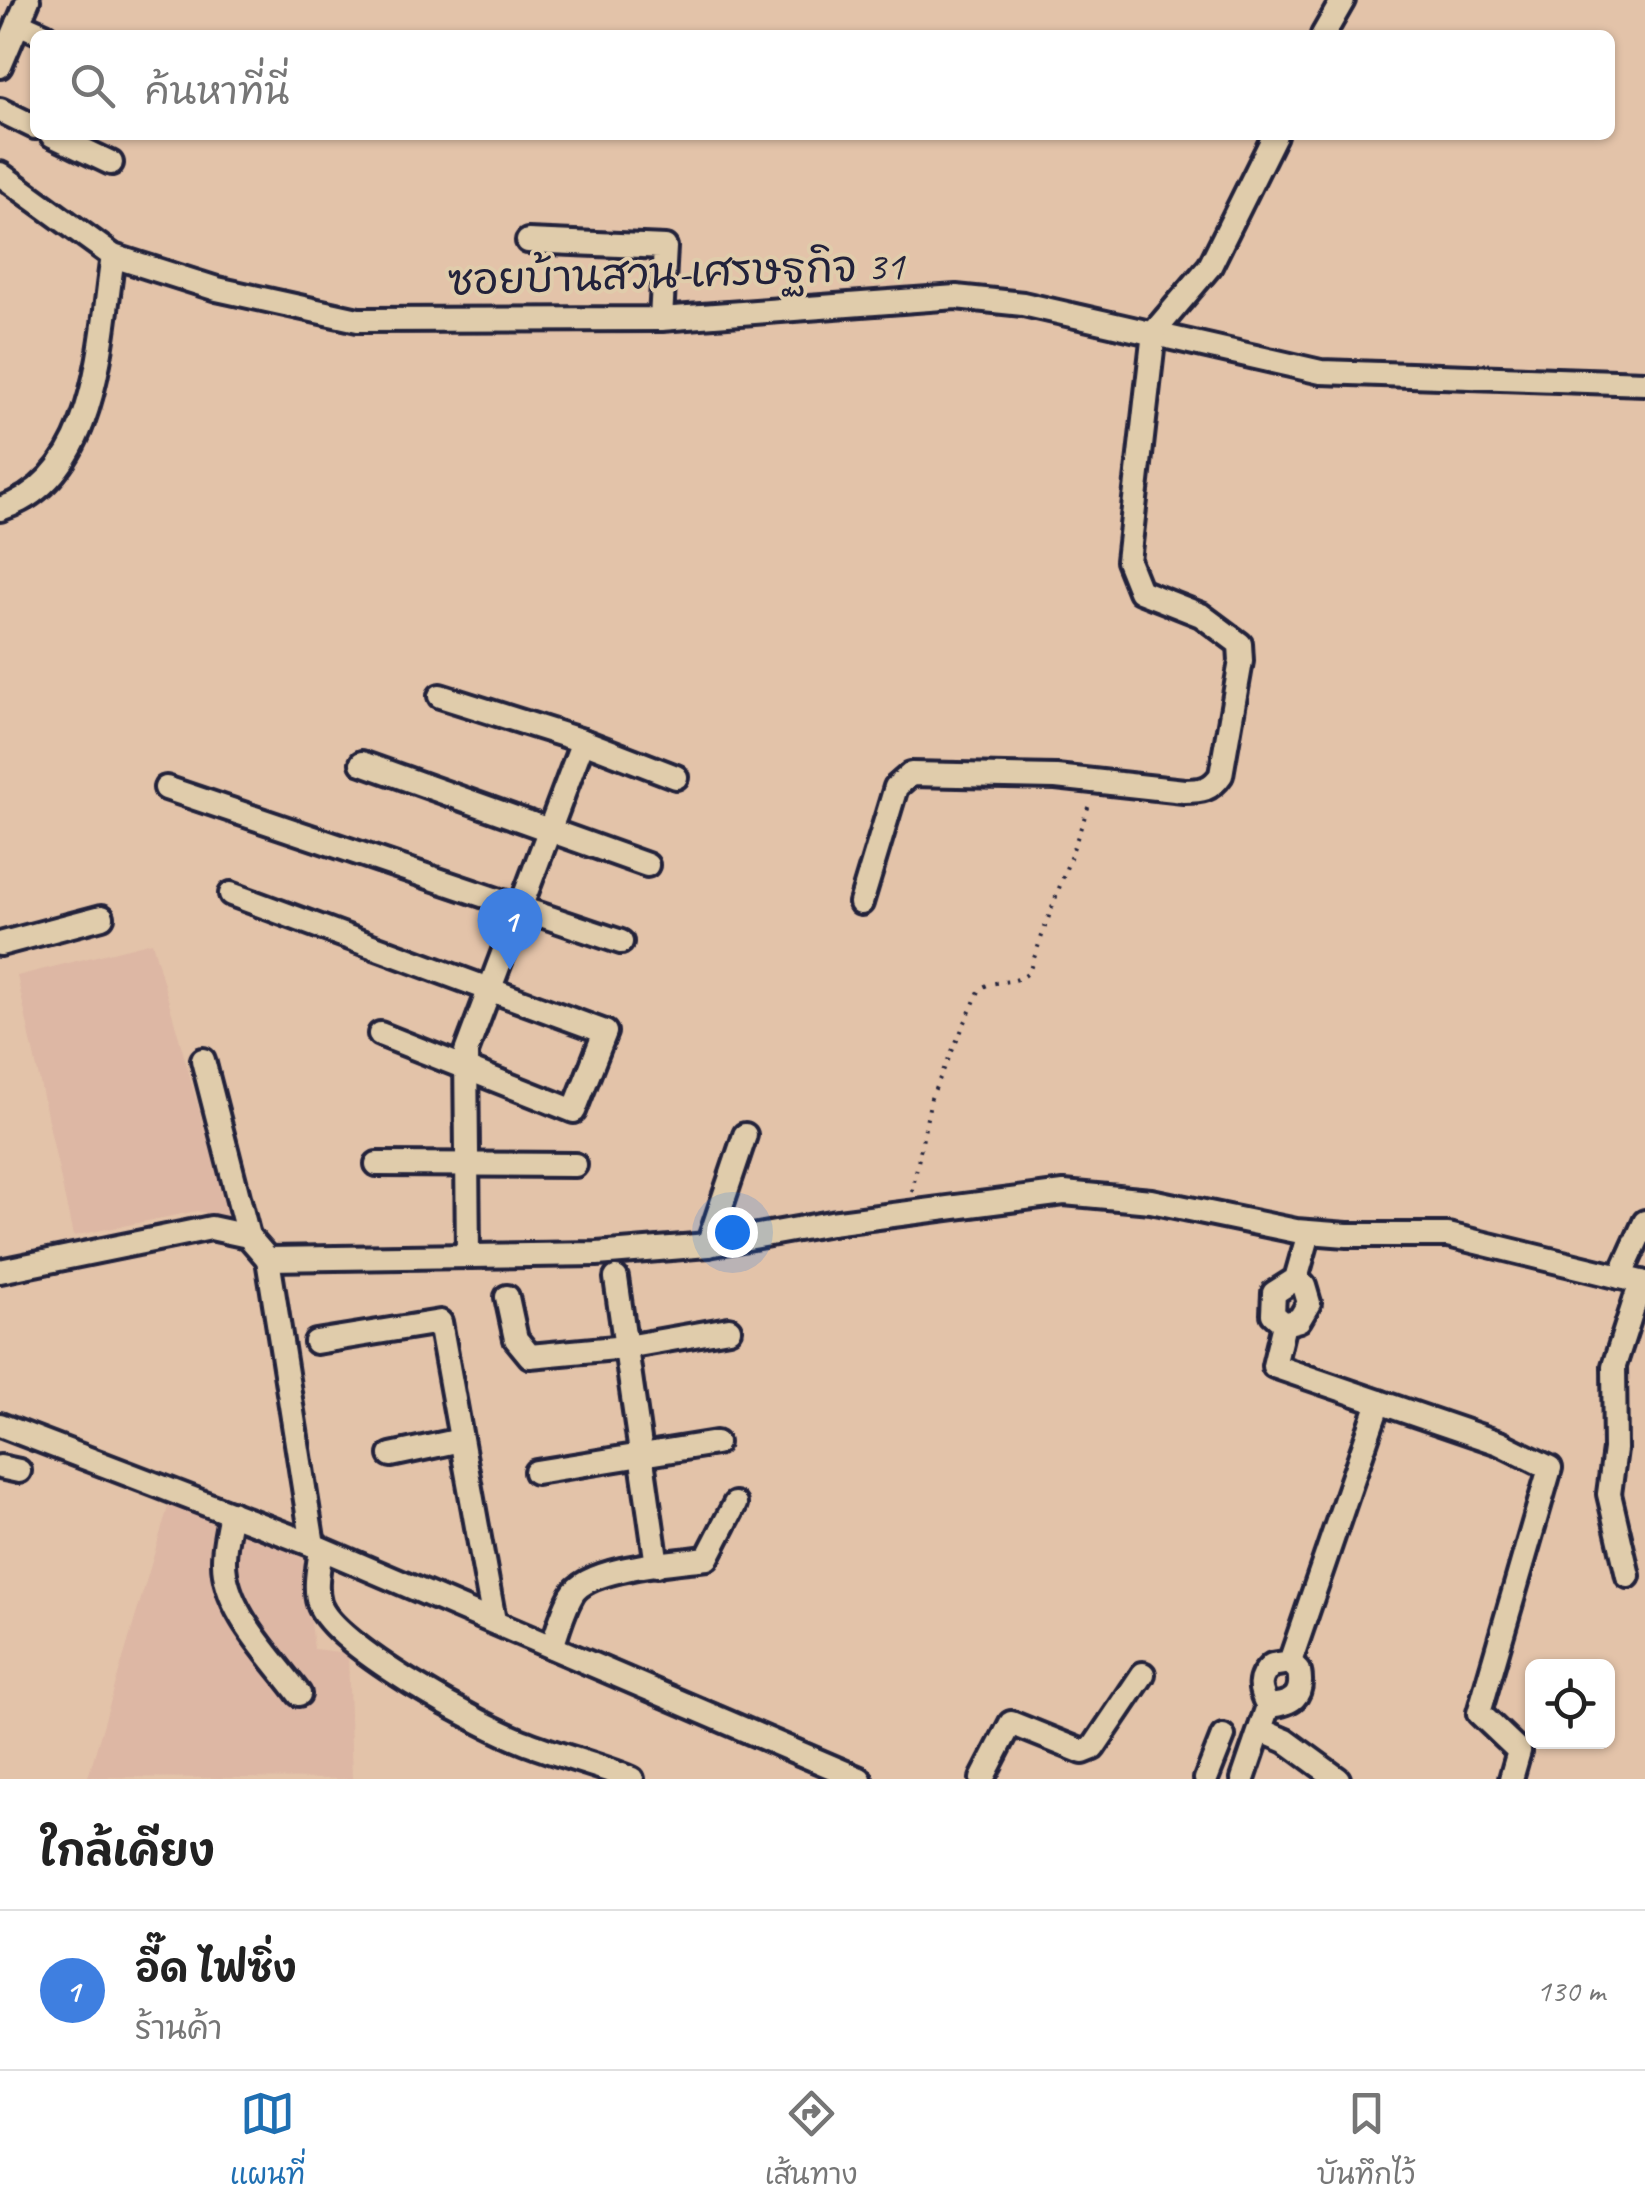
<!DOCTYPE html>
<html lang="th">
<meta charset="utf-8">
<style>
:root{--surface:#fff;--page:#f2f2f2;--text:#222;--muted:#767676;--line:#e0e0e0;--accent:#1f6fb2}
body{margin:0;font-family:Caveat,"Playpen Sans Thai",sans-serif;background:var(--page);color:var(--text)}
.controls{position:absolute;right:30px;bottom:30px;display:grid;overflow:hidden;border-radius:15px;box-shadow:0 2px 8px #0004}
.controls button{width:90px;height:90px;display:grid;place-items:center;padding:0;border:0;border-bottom:2px solid var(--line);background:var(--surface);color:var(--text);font:50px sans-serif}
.you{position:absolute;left:732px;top:1232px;width:35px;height:35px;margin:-25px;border:8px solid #fff;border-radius:50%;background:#1a73e8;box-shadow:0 0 0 15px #1a73e833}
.badge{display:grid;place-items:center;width:65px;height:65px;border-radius:50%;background:var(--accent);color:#fff;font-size:32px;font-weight:700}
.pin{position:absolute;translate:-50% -82px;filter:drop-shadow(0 2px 5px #0008)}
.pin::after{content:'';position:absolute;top:52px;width:35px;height:30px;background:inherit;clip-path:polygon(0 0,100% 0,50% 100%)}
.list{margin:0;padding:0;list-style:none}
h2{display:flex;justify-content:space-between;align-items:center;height:130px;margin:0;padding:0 40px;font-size:42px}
h2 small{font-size:32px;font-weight:400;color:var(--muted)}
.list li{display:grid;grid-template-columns:65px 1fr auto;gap:30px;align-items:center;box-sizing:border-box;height:160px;padding:0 40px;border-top:2px solid var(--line)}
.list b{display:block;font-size:38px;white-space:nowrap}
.list p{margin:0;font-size:32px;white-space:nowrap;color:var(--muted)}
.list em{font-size:32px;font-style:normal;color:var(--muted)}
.icon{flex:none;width:55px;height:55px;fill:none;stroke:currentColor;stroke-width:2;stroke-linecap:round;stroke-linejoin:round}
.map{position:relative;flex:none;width:1645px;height:1779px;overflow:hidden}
.search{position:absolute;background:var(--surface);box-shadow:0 2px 8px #0004;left:30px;right:30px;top:30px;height:110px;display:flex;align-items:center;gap:25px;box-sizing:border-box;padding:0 35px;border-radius:15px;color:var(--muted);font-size:38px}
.sheet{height:290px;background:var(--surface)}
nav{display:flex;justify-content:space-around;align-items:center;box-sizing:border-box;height:140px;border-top:2px solid var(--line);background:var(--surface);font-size:28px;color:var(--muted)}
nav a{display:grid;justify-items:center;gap:5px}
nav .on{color:var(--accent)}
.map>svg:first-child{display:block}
.built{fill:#ddb7a4}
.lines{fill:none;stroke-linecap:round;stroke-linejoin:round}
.minor-casing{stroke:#22223b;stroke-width:30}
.path{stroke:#22223b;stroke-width:4;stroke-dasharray:2.5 8;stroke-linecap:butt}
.minor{stroke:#e0ccab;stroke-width:22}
.labels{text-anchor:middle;stroke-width:8;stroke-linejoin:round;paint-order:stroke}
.street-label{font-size:42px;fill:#22223b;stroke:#e0ccab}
</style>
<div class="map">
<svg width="1645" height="1779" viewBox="0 0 1645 1779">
<rect width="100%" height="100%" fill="#e3c3a9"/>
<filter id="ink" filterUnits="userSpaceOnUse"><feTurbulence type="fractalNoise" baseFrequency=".01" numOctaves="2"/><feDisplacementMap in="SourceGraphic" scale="20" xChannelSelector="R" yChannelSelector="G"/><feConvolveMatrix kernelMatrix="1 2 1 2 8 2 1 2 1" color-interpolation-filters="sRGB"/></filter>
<g filter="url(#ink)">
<g class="built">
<polygon points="152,942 230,1219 197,1211 73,1236 17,976"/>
<polygon points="169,1504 304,1557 314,1649 348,1653 352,1779 88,1777"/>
</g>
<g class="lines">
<defs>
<g id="minor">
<polyline points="18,23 45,35"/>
<polyline points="1323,35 1343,0"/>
<polyline points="0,66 28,0"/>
<polyline points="0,110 35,127"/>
<polyline points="52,135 111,163"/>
<polyline points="0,174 113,256 217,289 358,320 661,319 956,297 1023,304 1321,372 1645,383"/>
<polyline points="528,241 665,247 661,319"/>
<polyline points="1154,332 1210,266 1275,135"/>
<path d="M0 509C99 477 100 341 113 256"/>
<polyline points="440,696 583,741"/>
<polyline points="362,763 647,865"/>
<polyline points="166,788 621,942"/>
<polyline points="231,894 605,1032 574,1111 380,1034"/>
<path d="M861 903 896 787 911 774 1056 777 1184 791C1201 791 1211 790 1221 775L1241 661 1240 644 1201 615 1140 591 1128 561 1154 332"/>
<polyline points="0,944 102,917"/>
<polyline points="203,1060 248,1236"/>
<polyline points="377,1164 575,1165"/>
<polyline points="708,1245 745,1135"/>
<polyline points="468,1255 466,1052 583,741 676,777"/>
<polyline points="268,1259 313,1545"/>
<polyline points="0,1271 211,1228 248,1236 268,1259 597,1254 708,1245 831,1223 1064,1193 1151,1201 1296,1231 1347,1235 1448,1235 1645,1283"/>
<polyline points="1620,1277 1645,1222"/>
<polyline points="616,1278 657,1565"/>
<polyline points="507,1297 516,1339 530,1356 626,1347 729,1329"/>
<polyline points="1284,1324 1299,1320 1309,1303 1304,1286 1296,1279"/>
<polyline points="316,1342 440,1322 494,1621"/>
<polyline points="1379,1402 1499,1443 1550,1468 1479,1713 1519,1751 1511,1779"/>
<polyline points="0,1425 313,1545 860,1779"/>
<polyline points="391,1455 461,1440"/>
<polyline points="0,1467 19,1471"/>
<polyline points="536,1472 716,1443"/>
<path d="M231 1513C228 1529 224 1545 224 1560 223 1610 271 1656 299 1694"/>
<path d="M321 1549C319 1566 314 1586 319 1603 331 1645 486 1729 529 1744 563 1757 599 1765 632 1779"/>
<polyline points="1628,1576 1609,1494 1615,1449 1614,1366 1641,1282"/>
<path d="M552 1647C558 1630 563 1610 572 1595 587 1567 676 1562 707 1558L735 1504"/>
<path d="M1268 1706C1292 1704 1304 1697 1299 1671L1290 1662"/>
<polyline points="1260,1730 1286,1741 1338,1779"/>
<polyline points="982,1779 1011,1723 1083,1752 1093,1748 1143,1674"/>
<polyline points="1206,1779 1223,1736"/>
<path d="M1243 1779 1268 1706C1259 1690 1256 1679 1272 1665L1290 1662 1379 1402 1274 1366 1284 1324 1273 1314 1274 1293 1296 1279 1309 1233"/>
</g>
</defs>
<use href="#minor" class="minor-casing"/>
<path class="path" d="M912 1192 931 1098 980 989C995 978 1016 986 1029 972L1090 802"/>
<use href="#minor" class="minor"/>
</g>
</g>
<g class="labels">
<g class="street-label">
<text transform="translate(676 272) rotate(-2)" y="15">ซอยบ้านสวน-เศรษฐกิจ 31</text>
</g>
</g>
</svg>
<div class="controls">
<button><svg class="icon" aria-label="locate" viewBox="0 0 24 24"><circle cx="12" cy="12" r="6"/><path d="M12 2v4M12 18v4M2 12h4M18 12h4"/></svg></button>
</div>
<div class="you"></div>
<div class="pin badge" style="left:510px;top:970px;background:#3f7fe0">1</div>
<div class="search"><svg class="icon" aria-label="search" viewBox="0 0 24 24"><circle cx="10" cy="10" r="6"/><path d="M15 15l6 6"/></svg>ค้นหาที่นี่</div>
</div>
<section class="sheet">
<h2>ใกล้เคียง<small></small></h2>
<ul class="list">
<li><span class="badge" style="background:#3f7fe0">1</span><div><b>อี๊ด ไฟซิ่ง</b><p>ร้านค้า</p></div><em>130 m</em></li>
</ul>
</section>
<nav>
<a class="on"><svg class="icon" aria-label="map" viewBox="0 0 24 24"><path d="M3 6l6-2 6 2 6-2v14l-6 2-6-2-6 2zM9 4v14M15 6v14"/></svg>แผนที่</a>
<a><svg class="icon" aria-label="directions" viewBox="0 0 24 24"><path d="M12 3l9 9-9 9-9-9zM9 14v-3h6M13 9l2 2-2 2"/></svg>เส้นทาง</a>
<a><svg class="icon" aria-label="saved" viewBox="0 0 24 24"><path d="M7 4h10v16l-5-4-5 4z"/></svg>บันทึกไว้</a>
</nav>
